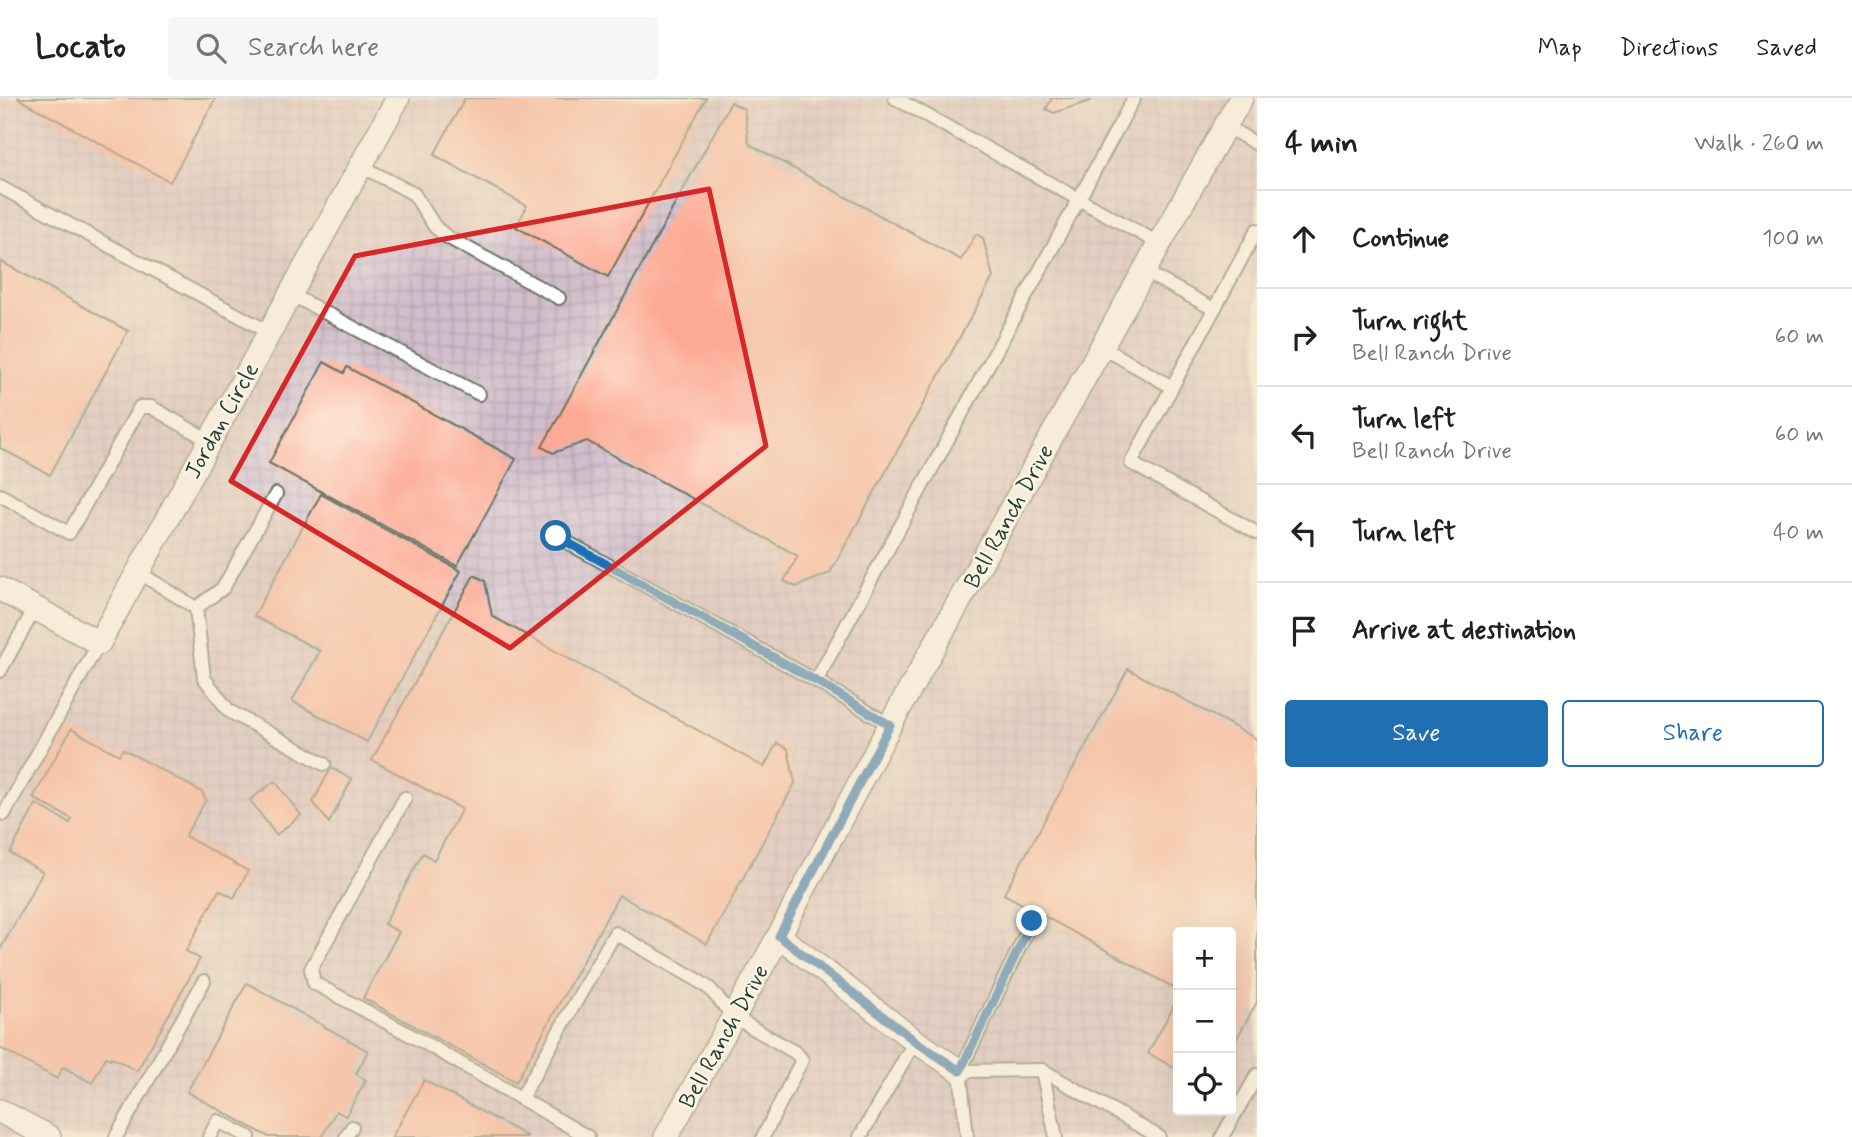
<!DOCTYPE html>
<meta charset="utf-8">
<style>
:root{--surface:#fff;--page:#f6f6f6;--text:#202124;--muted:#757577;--line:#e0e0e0;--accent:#1f6fb2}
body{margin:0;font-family:Mynerve,sans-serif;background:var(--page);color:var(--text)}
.controls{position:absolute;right:21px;bottom:21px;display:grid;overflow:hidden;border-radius:7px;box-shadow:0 7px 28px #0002}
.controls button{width:63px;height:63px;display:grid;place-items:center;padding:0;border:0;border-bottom:2px solid var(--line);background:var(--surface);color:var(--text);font:35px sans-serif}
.stop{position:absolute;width:21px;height:21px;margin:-16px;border:5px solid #1f6fb2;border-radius:50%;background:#fff}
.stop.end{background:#1f6fb2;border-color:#fff;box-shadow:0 2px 7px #0008}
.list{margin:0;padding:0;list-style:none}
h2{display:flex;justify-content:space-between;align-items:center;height:91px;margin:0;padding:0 28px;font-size:30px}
h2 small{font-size:23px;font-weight:400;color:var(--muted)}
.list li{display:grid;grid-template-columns:46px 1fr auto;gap:21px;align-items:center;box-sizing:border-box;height:98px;padding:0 28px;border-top:2px solid var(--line)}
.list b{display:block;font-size:26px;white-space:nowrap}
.list p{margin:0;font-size:23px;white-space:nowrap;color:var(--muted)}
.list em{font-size:23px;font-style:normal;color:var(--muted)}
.actions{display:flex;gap:14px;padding:21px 28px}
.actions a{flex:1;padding:16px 0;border:2px solid var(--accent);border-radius:7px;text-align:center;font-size:24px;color:var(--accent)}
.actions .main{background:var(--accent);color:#fff}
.icon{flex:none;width:38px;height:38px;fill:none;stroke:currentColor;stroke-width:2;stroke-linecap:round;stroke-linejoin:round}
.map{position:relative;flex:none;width:1257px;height:1039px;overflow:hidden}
header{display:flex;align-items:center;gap:42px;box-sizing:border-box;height:98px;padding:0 35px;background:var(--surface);border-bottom:2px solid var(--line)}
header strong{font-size:33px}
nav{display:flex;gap:38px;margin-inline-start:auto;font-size:24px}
.search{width:490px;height:63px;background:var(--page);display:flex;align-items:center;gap:18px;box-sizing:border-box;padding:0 24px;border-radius:7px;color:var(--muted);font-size:26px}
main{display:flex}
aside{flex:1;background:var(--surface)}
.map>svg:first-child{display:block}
.industrial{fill:url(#industrial-grid);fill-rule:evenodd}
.building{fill:#fcaa96}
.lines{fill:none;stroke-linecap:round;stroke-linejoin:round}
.service-casing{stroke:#687564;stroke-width:16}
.minor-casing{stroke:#687564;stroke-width:26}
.service{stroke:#fff;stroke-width:12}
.minor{stroke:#fff;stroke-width:23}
.route{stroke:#1f6fb2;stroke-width:9}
.marked{fill:none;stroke:#d62828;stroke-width:5;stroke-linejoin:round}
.labels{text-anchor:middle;stroke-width:5;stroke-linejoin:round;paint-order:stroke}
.street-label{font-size:23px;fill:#1f3d34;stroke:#fcf5e5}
</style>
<header>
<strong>Locato</strong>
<div class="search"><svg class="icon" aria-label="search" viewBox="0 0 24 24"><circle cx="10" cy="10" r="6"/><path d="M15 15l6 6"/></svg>Search here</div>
<nav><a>Map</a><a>Directions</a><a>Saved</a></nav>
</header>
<main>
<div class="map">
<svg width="1257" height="1039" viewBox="0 0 1257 1039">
<defs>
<pattern id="industrial-grid" width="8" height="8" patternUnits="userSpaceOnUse" patternTransform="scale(1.75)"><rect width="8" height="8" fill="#d1bdcb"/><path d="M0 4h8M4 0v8" fill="none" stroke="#b3a3af"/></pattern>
</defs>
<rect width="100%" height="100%" fill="#fcf5e5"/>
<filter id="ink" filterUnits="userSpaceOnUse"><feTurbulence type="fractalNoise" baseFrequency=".0143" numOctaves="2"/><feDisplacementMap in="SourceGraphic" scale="14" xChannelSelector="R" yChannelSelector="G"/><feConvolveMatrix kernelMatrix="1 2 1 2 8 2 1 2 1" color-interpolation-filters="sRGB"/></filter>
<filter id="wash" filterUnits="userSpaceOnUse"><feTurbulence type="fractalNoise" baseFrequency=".00686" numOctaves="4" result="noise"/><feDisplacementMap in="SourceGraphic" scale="28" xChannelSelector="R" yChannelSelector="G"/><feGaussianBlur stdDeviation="1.57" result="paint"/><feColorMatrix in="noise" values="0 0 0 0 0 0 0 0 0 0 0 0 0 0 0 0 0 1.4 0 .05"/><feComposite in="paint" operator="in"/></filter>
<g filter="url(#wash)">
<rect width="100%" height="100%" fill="#f0ddbc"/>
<path class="industrial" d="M0 0H1257V1039H0ZM1178 834H1231V1013H1178Z"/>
<g id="blocks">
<g class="building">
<polygon points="17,0 216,0 170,84"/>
<polygon points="465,0 706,0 608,179 516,129 527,108 434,57"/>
<polygon points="1052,0 1091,0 1090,3 1054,15 1046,11"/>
<polygon points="731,4 744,11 749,46 961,162 976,136 983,140 993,179 830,475 796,489 784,483 798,458 587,343 553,355 542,349"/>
<polygon points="0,163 128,233 50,377 0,350"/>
<polygon points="324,264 344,275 347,269 516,361 457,468 269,365"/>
<polygon points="321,396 461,473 367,644 292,603 320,553 254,518"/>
<polygon points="474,477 485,483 492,518 764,669 777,645 788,651 795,685 707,846 619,797 516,984 363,900 399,834 384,826 423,755 434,762 462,711 372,662"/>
<polygon points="1128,571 1257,641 1257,904 1231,951 1231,834 1178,834 1178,892 1004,796"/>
<polygon points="71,631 119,657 123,651 202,694 206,702 185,738 248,773 234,800 219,792 186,853 200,861 137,973 111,959 110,961 106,959 92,985 63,969 57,981 0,950 0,852 43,774 10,755 36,706 70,725 72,721 33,700"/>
<polygon points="331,670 352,681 329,725 313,704"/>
<polygon points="275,683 301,717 276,737 250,702"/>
<polygon points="247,885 368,953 356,976 366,982 346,1018 336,1013 322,1039 269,1039 187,994"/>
<polygon points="1178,900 1178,972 1148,955"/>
<polygon points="424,982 528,1039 392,1039"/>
</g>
</g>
</g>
<g filter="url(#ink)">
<use href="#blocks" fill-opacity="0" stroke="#687564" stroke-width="2"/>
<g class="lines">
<defs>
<g id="service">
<polyline points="895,0 1160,146"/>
<polyline points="1225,28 1257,46"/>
<polyline points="361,68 414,96 435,129 447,139 559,200"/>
<polyline points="0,89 269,234"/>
<polyline points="1257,132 1131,365 1257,435"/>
<polyline points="1145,174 1214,211"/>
<polyline points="290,196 479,296"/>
<polyline points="1102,249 1172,289"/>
<polyline points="0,397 69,435 140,309 151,309 210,343"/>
<polyline points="556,438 816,583"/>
<polyline points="138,474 196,510 204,580 229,613 324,666"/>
<polyline points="196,510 223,490 276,396"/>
<polyline points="0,573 35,510"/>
<polyline points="890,627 816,583 1134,0"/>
<polyline points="405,700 311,871 314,885 423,944 588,1039"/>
<polyline points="4,716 99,545"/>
<polyline points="1042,972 1056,1039"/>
<polyline points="960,973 1042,972 1159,1039"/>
<polyline points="521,1000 615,835 696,881 710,891 734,919 796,955 802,962 763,1039"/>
<polyline points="116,1039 204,883"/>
<polyline points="209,1039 218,1023 249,1039"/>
<polyline points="346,1039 352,1029"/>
<polyline points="860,1039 915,943"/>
<polyline points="967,1039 960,973 1032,823"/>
<polyline points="1222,1039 1257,977"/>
</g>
<g id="minor">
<polyline points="0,491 99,545 398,0"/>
<polyline points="779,838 915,943 960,973"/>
<polyline points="0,1013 49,1039"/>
<polyline points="666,1039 779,838 890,627 1241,0"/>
</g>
</defs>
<use href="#service" class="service-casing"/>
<use href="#minor" class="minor-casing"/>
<use href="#service" class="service"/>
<use href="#minor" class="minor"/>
</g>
</g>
<g class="lines" filter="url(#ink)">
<polyline class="route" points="556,438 816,583 890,627 779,838 915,943 960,973 1032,823"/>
</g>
<path d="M0 0H1257V1039H0ZM709 91 766 348 510 550 231 383 355 158Z" fill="#f0ddbc" fill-opacity=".55" fill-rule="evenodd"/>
<path class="marked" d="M709 91 766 348 510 550 231 383 355 158Z"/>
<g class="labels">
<g class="street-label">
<text transform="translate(221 322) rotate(-61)" y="8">Jordan Circle</text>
<text transform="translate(1008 418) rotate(-61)" y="8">Bell Ranch Drive</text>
<text transform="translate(723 938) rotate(-61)" y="8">Bell Ranch Drive</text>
</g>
</g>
</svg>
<div class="controls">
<button>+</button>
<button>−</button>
<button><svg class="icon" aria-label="locate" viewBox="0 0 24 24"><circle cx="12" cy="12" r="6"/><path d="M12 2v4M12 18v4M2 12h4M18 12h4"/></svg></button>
</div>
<div class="stop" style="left:556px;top:438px"></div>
<div class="stop end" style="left:1032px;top:823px"></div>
</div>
<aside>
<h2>4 min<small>Walk · 260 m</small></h2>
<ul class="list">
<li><svg class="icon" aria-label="ahead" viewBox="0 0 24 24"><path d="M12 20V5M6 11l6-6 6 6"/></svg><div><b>Continue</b></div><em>100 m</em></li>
<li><svg class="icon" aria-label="right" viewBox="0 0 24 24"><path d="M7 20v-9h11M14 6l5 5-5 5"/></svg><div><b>Turn right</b><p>Bell Ranch Drive</p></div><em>60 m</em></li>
<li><svg class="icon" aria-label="left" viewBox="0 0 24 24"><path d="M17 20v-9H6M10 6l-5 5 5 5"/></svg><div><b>Turn left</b><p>Bell Ranch Drive</p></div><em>60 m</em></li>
<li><svg class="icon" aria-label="left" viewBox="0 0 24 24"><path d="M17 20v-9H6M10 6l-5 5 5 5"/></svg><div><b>Turn left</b></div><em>40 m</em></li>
<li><svg class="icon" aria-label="arrive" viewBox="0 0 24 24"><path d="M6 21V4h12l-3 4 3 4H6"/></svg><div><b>Arrive at destination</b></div></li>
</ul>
<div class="actions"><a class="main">Save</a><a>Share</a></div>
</aside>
</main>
